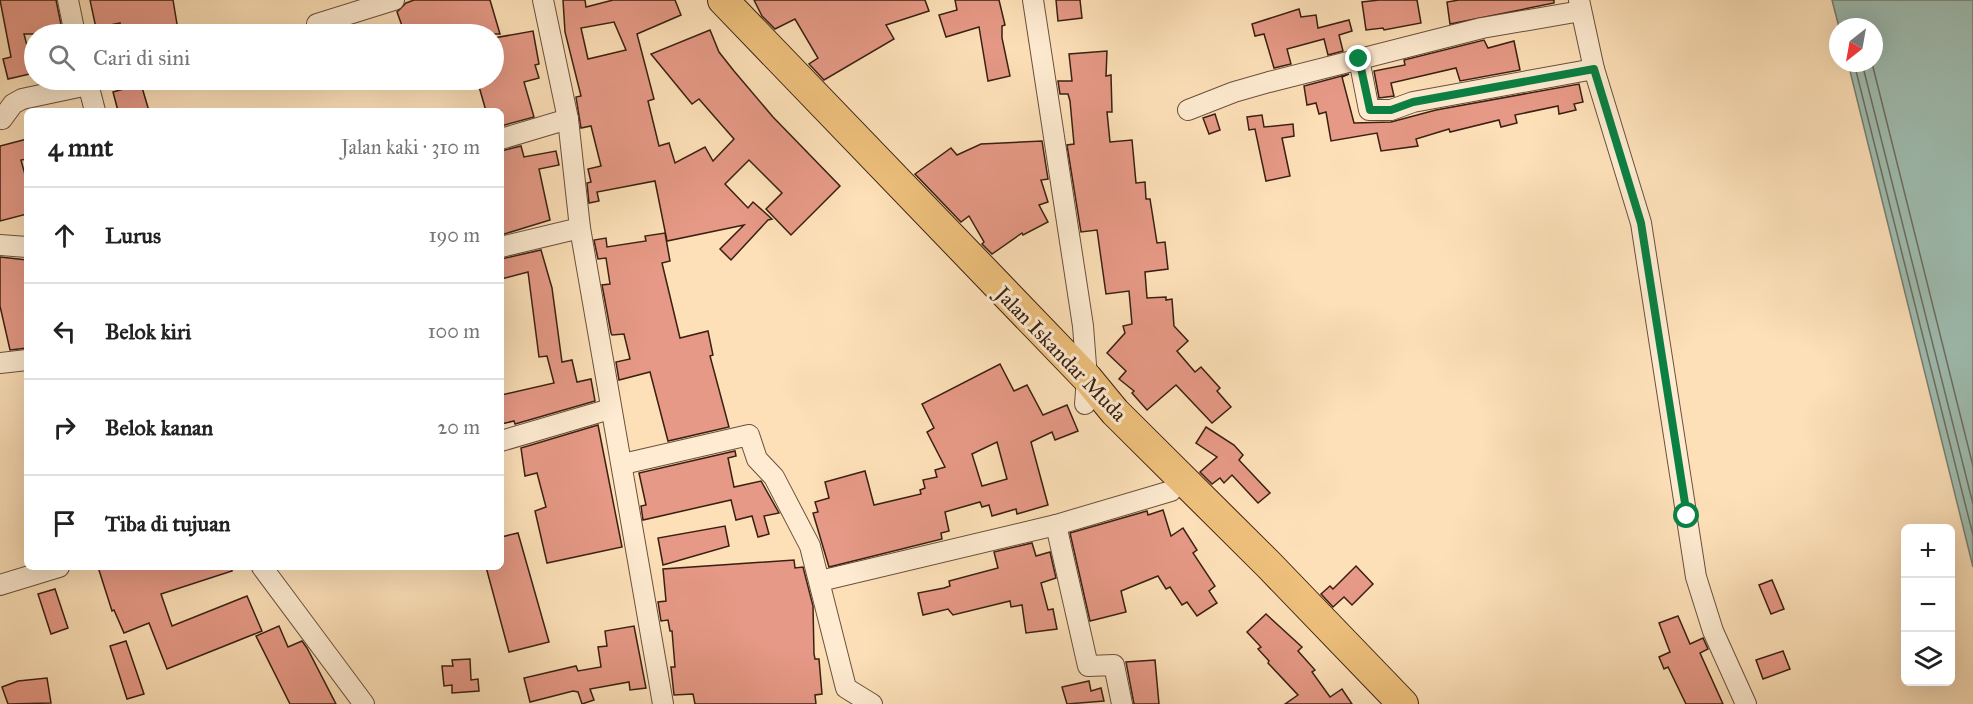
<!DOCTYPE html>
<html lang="id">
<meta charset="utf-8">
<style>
:root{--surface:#fff;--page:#f6f6f6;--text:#222;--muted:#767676;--line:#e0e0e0}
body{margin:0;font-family:"IM FELL Great Primer",serif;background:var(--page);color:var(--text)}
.controls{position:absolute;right:18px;bottom:18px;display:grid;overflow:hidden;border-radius:9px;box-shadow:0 6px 24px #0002}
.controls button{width:54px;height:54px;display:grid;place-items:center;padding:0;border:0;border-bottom:2px solid var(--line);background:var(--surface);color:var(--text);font:30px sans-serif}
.compass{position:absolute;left:1829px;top:18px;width:54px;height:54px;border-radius:50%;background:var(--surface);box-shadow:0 6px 24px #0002;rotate:211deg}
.stop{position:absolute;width:18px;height:18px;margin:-14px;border:4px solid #0b8043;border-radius:50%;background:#fff}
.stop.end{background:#0b8043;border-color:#fff;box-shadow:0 2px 6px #0008}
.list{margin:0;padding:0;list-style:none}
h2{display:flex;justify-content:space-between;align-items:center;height:78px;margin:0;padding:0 24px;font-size:26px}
h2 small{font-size:20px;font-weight:400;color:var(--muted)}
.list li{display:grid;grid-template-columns:39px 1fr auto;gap:18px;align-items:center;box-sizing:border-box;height:96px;padding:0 24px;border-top:2px solid var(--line)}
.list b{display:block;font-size:22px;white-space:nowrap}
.list em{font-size:20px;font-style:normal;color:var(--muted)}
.icon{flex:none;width:33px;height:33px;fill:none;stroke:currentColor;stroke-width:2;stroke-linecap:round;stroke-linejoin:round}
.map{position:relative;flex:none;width:1973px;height:704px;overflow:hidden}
.search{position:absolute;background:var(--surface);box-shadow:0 6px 24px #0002;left:24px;top:24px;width:480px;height:66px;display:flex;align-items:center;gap:15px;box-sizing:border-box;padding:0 21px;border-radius:33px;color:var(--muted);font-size:22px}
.panel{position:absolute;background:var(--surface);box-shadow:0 6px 24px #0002;left:24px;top:108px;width:480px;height:462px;border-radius:9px}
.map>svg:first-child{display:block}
.water{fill:#9fbdb1;stroke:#767e71;stroke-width:1.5}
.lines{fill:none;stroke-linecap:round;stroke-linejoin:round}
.shore{stroke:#6c6e62;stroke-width:1.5}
.building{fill:#e69986;stroke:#392012;stroke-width:1.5;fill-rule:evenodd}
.minor-casing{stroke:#6a503c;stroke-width:22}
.highway-casing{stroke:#392012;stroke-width:32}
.minor{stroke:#feebd1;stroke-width:20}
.highway{stroke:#eec07c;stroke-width:30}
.route{stroke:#0b8043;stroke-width:8}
.labels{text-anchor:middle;stroke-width:6;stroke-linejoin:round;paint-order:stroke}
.street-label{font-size:21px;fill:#392012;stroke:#feebd1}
</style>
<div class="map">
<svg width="1973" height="704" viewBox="0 0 1973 704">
<rect width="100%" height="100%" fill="#fde0b8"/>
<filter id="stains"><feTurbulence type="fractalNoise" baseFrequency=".00333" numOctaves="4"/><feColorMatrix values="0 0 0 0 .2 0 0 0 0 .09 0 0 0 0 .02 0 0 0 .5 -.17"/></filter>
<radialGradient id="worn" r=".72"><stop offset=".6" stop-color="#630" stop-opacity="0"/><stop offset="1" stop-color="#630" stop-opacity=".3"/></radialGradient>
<polygon class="water" points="1832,0 1973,0 1973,567 1848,63 1874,63 1874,27 1839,27"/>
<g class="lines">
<g class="shore">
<polyline points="1854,63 1973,535"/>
<polyline points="1862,63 1973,504"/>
<polyline points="1872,63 1973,466"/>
</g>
</g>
<g class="building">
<polygon points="0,0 56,0 63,34 24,34 34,73 8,79 3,59 11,57"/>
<polygon points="90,0 173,0 178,30 152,34 122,34 120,23 96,28"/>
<polygon points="414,0 490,0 500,34 405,34 397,12 406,3"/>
<path d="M563 0H585L586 7 613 0H675L681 15 637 34 654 99 648 101 659 146 669 143 675 163 705 147 713 161 734 139 699 99 692 104 651 54 710 30 719 52 734 71 773 117 840 186 791 235 766 209 782 193 749 160 725 184 748 208 753 202 772 219 768 220 731 260 720 249 744 225 667 241 655 181 597 192 599 201 589 203 587 183 591 182 588 169 601 166 591 126 581 128 576 97 581 96 565 32ZM614 22 626 50 588 59 581 28Z"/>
<polygon points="754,0 925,0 929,11 886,25 894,39 824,80 809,64 818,58 795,19 775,29 762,16"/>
<polygon points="955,0 999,0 1005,25 1002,26 1002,38 1010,76 988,81 979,27 946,37 939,15 957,10"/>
<polygon points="1056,0 1080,0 1082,18 1058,21"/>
<polygon points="1379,0 1417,0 1421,23 1384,30 1383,28 1366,30 1362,2"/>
<polygon points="1459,0 1554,0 1554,3 1450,24 1447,2"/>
<polygon points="1299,9 1301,17 1316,15 1318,28 1349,20 1352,31 1339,35 1343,51 1328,55 1324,39 1287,49 1291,64 1274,68 1264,34 1255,36 1252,24"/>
<polygon points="533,31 539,64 535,65 539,78 524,82 534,117 501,126 501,111 486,111 478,83 494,80 494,38"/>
<polygon points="1484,40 1488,48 1514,41 1520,70 1460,81 1456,68 1391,83 1394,96 1379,98 1374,71 1405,65 1404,60"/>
<polygon points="1107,51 1106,76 1111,75 1112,112 1107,112 1110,142 1132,140 1136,183 1145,182 1146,199 1150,199 1157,243 1165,242 1168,269 1145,272 1147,298 1166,297 1166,300 1172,299 1174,326 1188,341 1177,351 1195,372 1201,367 1220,388 1217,391 1231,407 1212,423 1176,385 1147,410 1132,393 1134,391 1119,379 1126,371 1107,353 1125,333 1123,326 1132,324 1129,291 1106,294 1097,230 1081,232 1067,145 1074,144 1070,101 1068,94 1060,94 1058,81 1072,81 1069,54"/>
<polygon points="1349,74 1342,77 1354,123 1391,122 1436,110 1579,84 1583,102 1574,104 1576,110 1559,114 1558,106 1515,115 1517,123 1501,127 1499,120 1450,132 1449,129 1416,139 1418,146 1381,151 1377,133 1331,141 1326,112 1319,114 1316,103 1307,105 1304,86"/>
<polygon points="141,84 149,111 118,111 113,92"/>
<polygon points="1215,114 1220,130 1209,134 1203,118"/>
<polygon points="1262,115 1264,127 1293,124 1294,136 1282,138 1290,176 1266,181 1255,129 1249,130 1247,117"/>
<polygon points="27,139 27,159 21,160 27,182 27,214 0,221 0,146"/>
<polygon points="1042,141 1048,179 1041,180 1048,202 1039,205 1048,222 1023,235 1022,233 992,254 982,244 984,242 969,216 961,222 915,174 951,148 957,155 981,144"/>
<polygon points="521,146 524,157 556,151 559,165 539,169 550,220 501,235 501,151"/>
<polygon points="665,233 670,261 662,263 680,338 708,331 713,355 710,356 729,427 668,441 650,372 619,380 616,362 630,359 624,334 612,335 611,333 602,285 610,284 606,258 598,259 594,240 606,238 607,247 646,241 645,236"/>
<polygon points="541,250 552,288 562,362 572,360 577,382 591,379 595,401 515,424 514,421 501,424 501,395 554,383 547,356 539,357 528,272 501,279 501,259"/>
<polygon points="0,257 27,260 27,348 10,350 0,306"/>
<path d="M1000 364 1014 391 1027 385 1043 415 1067 405 1078 431 1055 440 1052 432 1031 442 1048 505 1017 514 1016 509 992 516 989 505 982 507 980 502 945 512 949 531 941 533 942 539 829 567 813 513 818 512 815 502 829 498 825 482 865 471 874 505 921 494 920 490 925 488 923 480 937 477 935 470 945 467 927 432 934 428 922 404ZM997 442 1007 479 982 486 972 454Z"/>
<polygon points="598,425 622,547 547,563 535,511 546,507 537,473 525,476 521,448"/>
<polygon points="1206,427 1234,445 1243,455 1239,460 1270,493 1258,503 1232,475 1224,483 1220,478 1212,484 1200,472 1217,457 1196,443"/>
<polygon points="735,451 736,456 728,458 734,487 761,481 779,513 764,516 769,534 758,537 752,516 736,520 731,500 643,520 641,506 646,505 639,473"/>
<polygon points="1163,510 1171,536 1183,528 1197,550 1193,553 1215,586 1209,591 1217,603 1197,616 1187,602 1182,605 1170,587 1166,589 1158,576 1121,591 1126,612 1090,621 1070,533 1147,511 1148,515"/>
<polygon points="725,526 729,546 663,565 658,538"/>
<polygon points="518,533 549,642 509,652 486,567 501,567 501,537"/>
<polygon points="1032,543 1036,556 1050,552 1056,578 1041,583 1048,610 1053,609 1057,629 1026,633 1022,605 1011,607 1010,601 953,615 948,609 923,615 918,593 944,588 950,586 949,581 998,568 994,552"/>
<polygon points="794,560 795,568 803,567 813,606 814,654 815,659 819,659 822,694 815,695 816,704 695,704 693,694 674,695 671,667 675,667 672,631 670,631 668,620 661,621 658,602 666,601 663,569"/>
<polygon points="1356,566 1373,584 1352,605 1344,597 1333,607 1321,594 1330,586 1333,589"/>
<polygon points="98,567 232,567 232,571 161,594 172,626 247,596 262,631 167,669 149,623 124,633 114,610 112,611"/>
<polygon points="1772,580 1784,609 1771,614 1759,585"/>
<polygon points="55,589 68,628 51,634 38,594"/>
<polygon points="1266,614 1302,647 1298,651 1315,670 1312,672 1330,697 1342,689 1352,704 1285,704 1298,695 1268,663 1269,661 1258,649 1261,647 1247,632"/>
<polygon points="1678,616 1690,644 1703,638 1708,649 1700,653 1723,704 1686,704 1668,667 1664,669 1659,657 1670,652 1659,623"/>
<polygon points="279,626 288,647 302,641 307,648 336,704 290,704 256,636"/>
<polygon points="634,626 646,688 630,690 629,682 590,689 594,700 582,704 578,692 573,691 530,702 524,678 576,666 578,671 601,667 598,647 607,646 605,631"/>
<polygon points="126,641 144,694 127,699 110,646"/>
<polygon points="1783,651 1790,669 1763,679 1756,660"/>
<polygon points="470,659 471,680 478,679 479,691 452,693 452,685 444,686 442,666 453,666 452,660"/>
<polygon points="1155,660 1159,704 1134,704 1126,662"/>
<polygon points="47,678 51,703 8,704 2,687 18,681"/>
<polygon points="1089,681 1091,691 1101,688 1104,701 1067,704 1062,687"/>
</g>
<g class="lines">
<defs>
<g id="minor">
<polyline points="68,0 75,34"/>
<polyline points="543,0 568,119 580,228 663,704"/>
<polyline points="1033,0 1083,326 1087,378 1085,404"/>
<polyline points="1579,0 1594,69 1641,223 1696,577 1713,631 1746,704"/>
<polyline points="317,24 394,0"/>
<polyline points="1359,59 1369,110 1391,110 1413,102 1594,69"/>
<polyline points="87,80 95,111"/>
<polyline points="1188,110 1234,92 1269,82 1482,28 1581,11"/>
<polyline points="2,119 13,104 22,99 88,85"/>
<polyline points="501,139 568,119"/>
<polyline points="0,245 27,247"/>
<polyline points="501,247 580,228"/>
<polyline points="0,363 27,360"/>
<polyline points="501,441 610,409"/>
<polyline points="623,464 749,435 757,459 774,477 810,546 846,688 872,704"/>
<polyline points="1056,525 1088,666 1114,665 1122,704"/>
<polyline points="262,567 364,704"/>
<polyline points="820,581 1056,525 1171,491"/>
<polyline points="0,585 59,567"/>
</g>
<polyline id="highway" points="723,0 1087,378 1115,412 1269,565 1403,704"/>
</defs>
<use href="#minor" class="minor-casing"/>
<use href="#highway" class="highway-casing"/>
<use href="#minor" class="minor"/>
<use href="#highway" class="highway"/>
</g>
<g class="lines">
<polyline class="route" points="1359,59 1370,110 1391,110 1413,102 1594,69 1641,223 1687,516"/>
</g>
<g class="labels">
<g class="street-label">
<text transform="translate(1061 354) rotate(46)" y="7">Jalan Iskandar Muda</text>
</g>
</g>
<rect width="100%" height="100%" filter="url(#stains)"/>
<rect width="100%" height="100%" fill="url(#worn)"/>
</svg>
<div class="controls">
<button>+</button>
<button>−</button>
<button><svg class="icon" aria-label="layers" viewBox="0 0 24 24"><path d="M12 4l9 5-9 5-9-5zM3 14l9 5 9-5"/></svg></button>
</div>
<svg class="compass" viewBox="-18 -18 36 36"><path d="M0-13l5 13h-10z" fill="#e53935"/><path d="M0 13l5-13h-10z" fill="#767676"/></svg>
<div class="stop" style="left:1687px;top:516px"></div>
<div class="stop end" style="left:1359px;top:59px"></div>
<div class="search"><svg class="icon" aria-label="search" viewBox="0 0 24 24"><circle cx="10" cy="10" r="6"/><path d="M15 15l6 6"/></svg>Cari di sini</div>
<section class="panel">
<h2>4 mnt<small>Jalan kaki · 310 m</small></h2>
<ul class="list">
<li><svg class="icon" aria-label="ahead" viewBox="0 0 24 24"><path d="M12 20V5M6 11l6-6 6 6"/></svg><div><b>Lurus</b></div><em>190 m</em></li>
<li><svg class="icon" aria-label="left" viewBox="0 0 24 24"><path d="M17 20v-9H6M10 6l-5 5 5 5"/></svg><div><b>Belok kiri</b></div><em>100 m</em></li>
<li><svg class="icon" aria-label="right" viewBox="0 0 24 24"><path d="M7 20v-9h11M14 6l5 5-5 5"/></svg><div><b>Belok kanan</b></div><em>20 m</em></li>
<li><svg class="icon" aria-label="arrive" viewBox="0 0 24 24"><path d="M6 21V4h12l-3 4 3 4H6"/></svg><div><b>Tiba di tujuan</b></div></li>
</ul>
</section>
</div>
